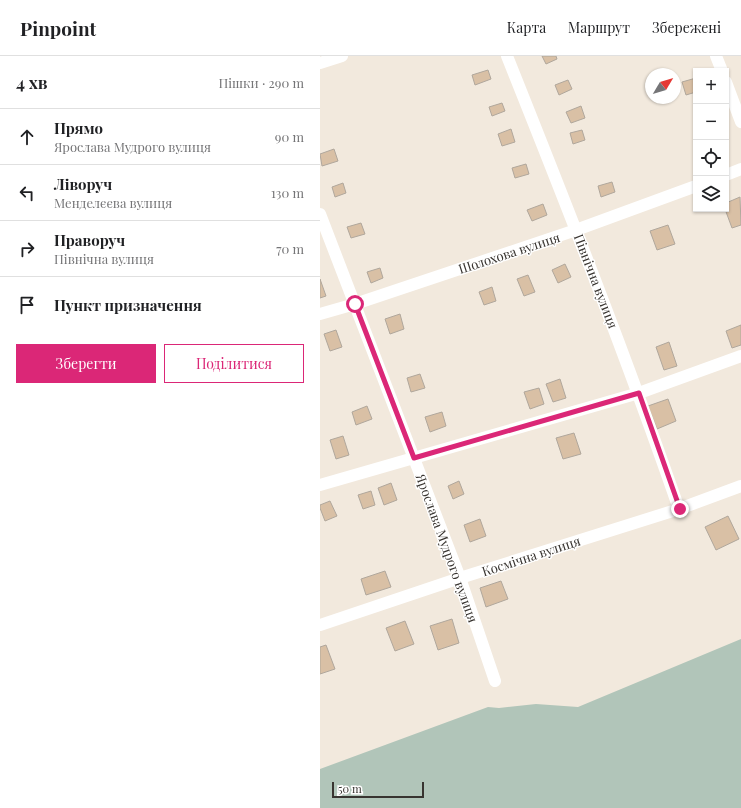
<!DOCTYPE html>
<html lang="uk">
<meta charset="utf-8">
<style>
:root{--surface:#fff;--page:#f2f2f2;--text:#202124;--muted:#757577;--line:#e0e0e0;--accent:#db2777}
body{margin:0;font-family:"Playfair Display",serif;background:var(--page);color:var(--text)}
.controls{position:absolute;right:12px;top:12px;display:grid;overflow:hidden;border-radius:0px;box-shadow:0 1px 3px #0004}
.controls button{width:36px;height:36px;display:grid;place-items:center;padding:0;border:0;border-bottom:1px solid var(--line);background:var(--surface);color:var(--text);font:20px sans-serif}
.compass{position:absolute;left:325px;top:12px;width:36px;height:36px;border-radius:50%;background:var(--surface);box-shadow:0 1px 3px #0004;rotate:52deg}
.scale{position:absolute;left:12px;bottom:10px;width:92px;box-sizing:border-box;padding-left:4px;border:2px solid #383430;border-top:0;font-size:11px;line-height:14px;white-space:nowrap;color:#383430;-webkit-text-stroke:3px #fff;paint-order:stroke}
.stop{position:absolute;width:12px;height:12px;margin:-9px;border:3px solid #db2777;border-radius:50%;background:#fff}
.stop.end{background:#db2777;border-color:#fff;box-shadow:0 1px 4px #0008}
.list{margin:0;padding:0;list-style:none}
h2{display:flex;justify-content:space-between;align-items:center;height:52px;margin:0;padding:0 16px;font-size:17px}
h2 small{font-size:13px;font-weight:400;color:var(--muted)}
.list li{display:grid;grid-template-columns:26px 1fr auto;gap:12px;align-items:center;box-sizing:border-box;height:56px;padding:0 16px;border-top:1px solid var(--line)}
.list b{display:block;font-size:15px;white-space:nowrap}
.list p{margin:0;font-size:13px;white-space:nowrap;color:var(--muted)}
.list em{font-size:13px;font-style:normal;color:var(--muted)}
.actions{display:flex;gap:8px;padding:12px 16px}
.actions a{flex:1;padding:9px 0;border:1px solid var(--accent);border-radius:0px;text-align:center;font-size:14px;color:var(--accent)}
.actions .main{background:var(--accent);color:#fff}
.icon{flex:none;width:22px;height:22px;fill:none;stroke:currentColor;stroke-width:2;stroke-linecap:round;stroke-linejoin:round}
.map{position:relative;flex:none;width:421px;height:752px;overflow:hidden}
header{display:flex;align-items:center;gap:24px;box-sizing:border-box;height:56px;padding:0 20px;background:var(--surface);border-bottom:1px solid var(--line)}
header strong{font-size:19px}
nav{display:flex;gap:22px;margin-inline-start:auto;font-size:14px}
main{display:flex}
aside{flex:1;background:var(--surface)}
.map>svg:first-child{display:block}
.green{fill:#b1c5b9}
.building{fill:#d9c0a5;stroke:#b0a79c}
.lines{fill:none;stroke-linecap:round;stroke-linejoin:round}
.minor{stroke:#fff;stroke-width:12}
.route{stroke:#db2777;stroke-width:5}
.labels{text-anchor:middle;stroke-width:3;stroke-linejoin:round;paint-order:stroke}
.street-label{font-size:13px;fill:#383430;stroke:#fff}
</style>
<header>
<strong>Pinpoint</strong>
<nav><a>Карта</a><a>Маршрут</a><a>Збережені</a></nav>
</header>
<main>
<aside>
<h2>4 хв<small>Пішки · 290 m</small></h2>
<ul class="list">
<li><svg class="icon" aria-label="ahead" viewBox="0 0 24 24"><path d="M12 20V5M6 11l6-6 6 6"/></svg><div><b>Прямо</b><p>Ярослава Мудрого вулиця</p></div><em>90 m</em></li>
<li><svg class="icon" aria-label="left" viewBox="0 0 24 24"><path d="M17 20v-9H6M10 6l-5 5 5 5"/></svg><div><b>Ліворуч</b><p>Менделєєва вулиця</p></div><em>130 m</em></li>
<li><svg class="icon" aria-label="right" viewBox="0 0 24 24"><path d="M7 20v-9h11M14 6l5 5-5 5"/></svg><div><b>Праворуч</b><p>Північна вулиця</p></div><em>70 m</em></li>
<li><svg class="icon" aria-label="arrive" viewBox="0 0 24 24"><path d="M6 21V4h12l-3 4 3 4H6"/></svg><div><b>Пункт призначення</b></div></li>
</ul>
<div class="actions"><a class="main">Зберегти</a><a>Поділитися</a></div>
</aside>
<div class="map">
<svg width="421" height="752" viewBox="0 0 421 752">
<rect width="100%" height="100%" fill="#f2e9dd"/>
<polygon class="green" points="421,583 421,752 0,752 0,713 168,651 179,652 216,648 258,651"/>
<g class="building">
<polygon points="222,0 236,0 237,3 226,8"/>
<polygon points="168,14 171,23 155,29 152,19"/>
<polygon points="376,22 376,36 366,39 362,26"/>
<polygon points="248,24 252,33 239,39 235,29"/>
<polygon points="182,47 185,55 172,60 169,51"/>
<polygon points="261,50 265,62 251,67 246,56"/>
<polygon points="191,73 195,86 182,90 178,78"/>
<polygon points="262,74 265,84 253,88 250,77"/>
<polygon points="14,93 18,105 2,110 0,98"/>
<polygon points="206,108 209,118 195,122 192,112"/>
<polygon points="292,126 295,136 281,141 278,130"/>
<polygon points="23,127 26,137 15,141 12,131"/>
<polygon points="420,141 421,169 412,172 405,153 406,147"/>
<polygon points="223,148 227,159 212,165 207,154"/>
<polygon points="41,167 45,178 31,182 27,171"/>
<polygon points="348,169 355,188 337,194 330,175"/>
<polygon points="245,208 251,221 238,227 232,214"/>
<polygon points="60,212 63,222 51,227 47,216"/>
<polygon points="208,219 215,236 204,240 197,223"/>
<polygon points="0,223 6,240 0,242"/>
<polygon points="172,231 176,245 164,249 159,236"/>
<polygon points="80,258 84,273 70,278 65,263"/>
<polygon points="421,269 421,289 412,292 406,275"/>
<polygon points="16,274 22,291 10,295 4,278"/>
<polygon points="349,286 357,310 344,314 336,291"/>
<polygon points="100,318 105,332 91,336 87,322"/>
<polygon points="240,323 246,342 233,346 226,328"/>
<polygon points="219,332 224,348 210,353 204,336"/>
<polygon points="348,343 356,365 337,373 328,350"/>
<polygon points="47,350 52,363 36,369 32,356"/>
<polygon points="122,356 126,370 110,376 105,361"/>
<polygon points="254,377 261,398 243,403 236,382"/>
<polygon points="23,380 29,399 16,403 10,384"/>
<polygon points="139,425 144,438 133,443 128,430"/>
<polygon points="71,427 77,444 64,449 58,432"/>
<polygon points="51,435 55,449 43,453 38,439"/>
<polygon points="10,445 17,460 5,465 0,452 0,449"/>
<polygon points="408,460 419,483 396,494 385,471"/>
<polygon points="160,463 166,480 150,486 144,469"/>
<polygon points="65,515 71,531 46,539 41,523"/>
<polygon points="181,525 188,543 166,551 160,532"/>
<polygon points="132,563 139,587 118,594 110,570"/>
<polygon points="85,565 94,588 75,595 66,572"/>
<polygon points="6,589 15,613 0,618 0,591"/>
</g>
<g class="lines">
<g class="minor">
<path d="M187 0C247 150 306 300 359 453"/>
<polyline points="396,0 402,15"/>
<polyline points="0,7 22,0"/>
<polyline points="406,26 421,66"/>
<polyline points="406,119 421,113"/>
<polyline points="0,158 140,522 175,625"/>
<polyline points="0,258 35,248 256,174 376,130"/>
<polyline points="0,429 319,337 421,300"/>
<polyline points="0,569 140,522 359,453 421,430"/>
</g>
</g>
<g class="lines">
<polyline class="route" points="35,248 94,402 319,337 360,453"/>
</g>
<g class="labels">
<g class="street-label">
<text transform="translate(189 197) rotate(-18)" y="5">Шолохова вулиця</text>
<text transform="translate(276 225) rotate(69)" y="5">Північна вулиця</text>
<text transform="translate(127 492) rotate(70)" y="5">Ярослава Мудрого вулиця</text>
<text transform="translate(211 500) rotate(-18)" y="5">Космічна вулиця</text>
</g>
</g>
</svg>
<div class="controls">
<button>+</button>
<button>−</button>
<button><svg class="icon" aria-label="locate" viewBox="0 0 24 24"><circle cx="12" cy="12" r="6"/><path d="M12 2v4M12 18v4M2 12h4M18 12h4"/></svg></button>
<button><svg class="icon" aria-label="layers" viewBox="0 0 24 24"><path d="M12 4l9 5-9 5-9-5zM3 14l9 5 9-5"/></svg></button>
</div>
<svg class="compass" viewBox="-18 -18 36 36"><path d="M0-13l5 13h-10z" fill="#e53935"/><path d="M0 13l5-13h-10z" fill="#757577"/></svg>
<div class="scale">50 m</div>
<div class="stop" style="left:35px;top:248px"></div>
<div class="stop end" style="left:360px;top:453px"></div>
</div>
</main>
